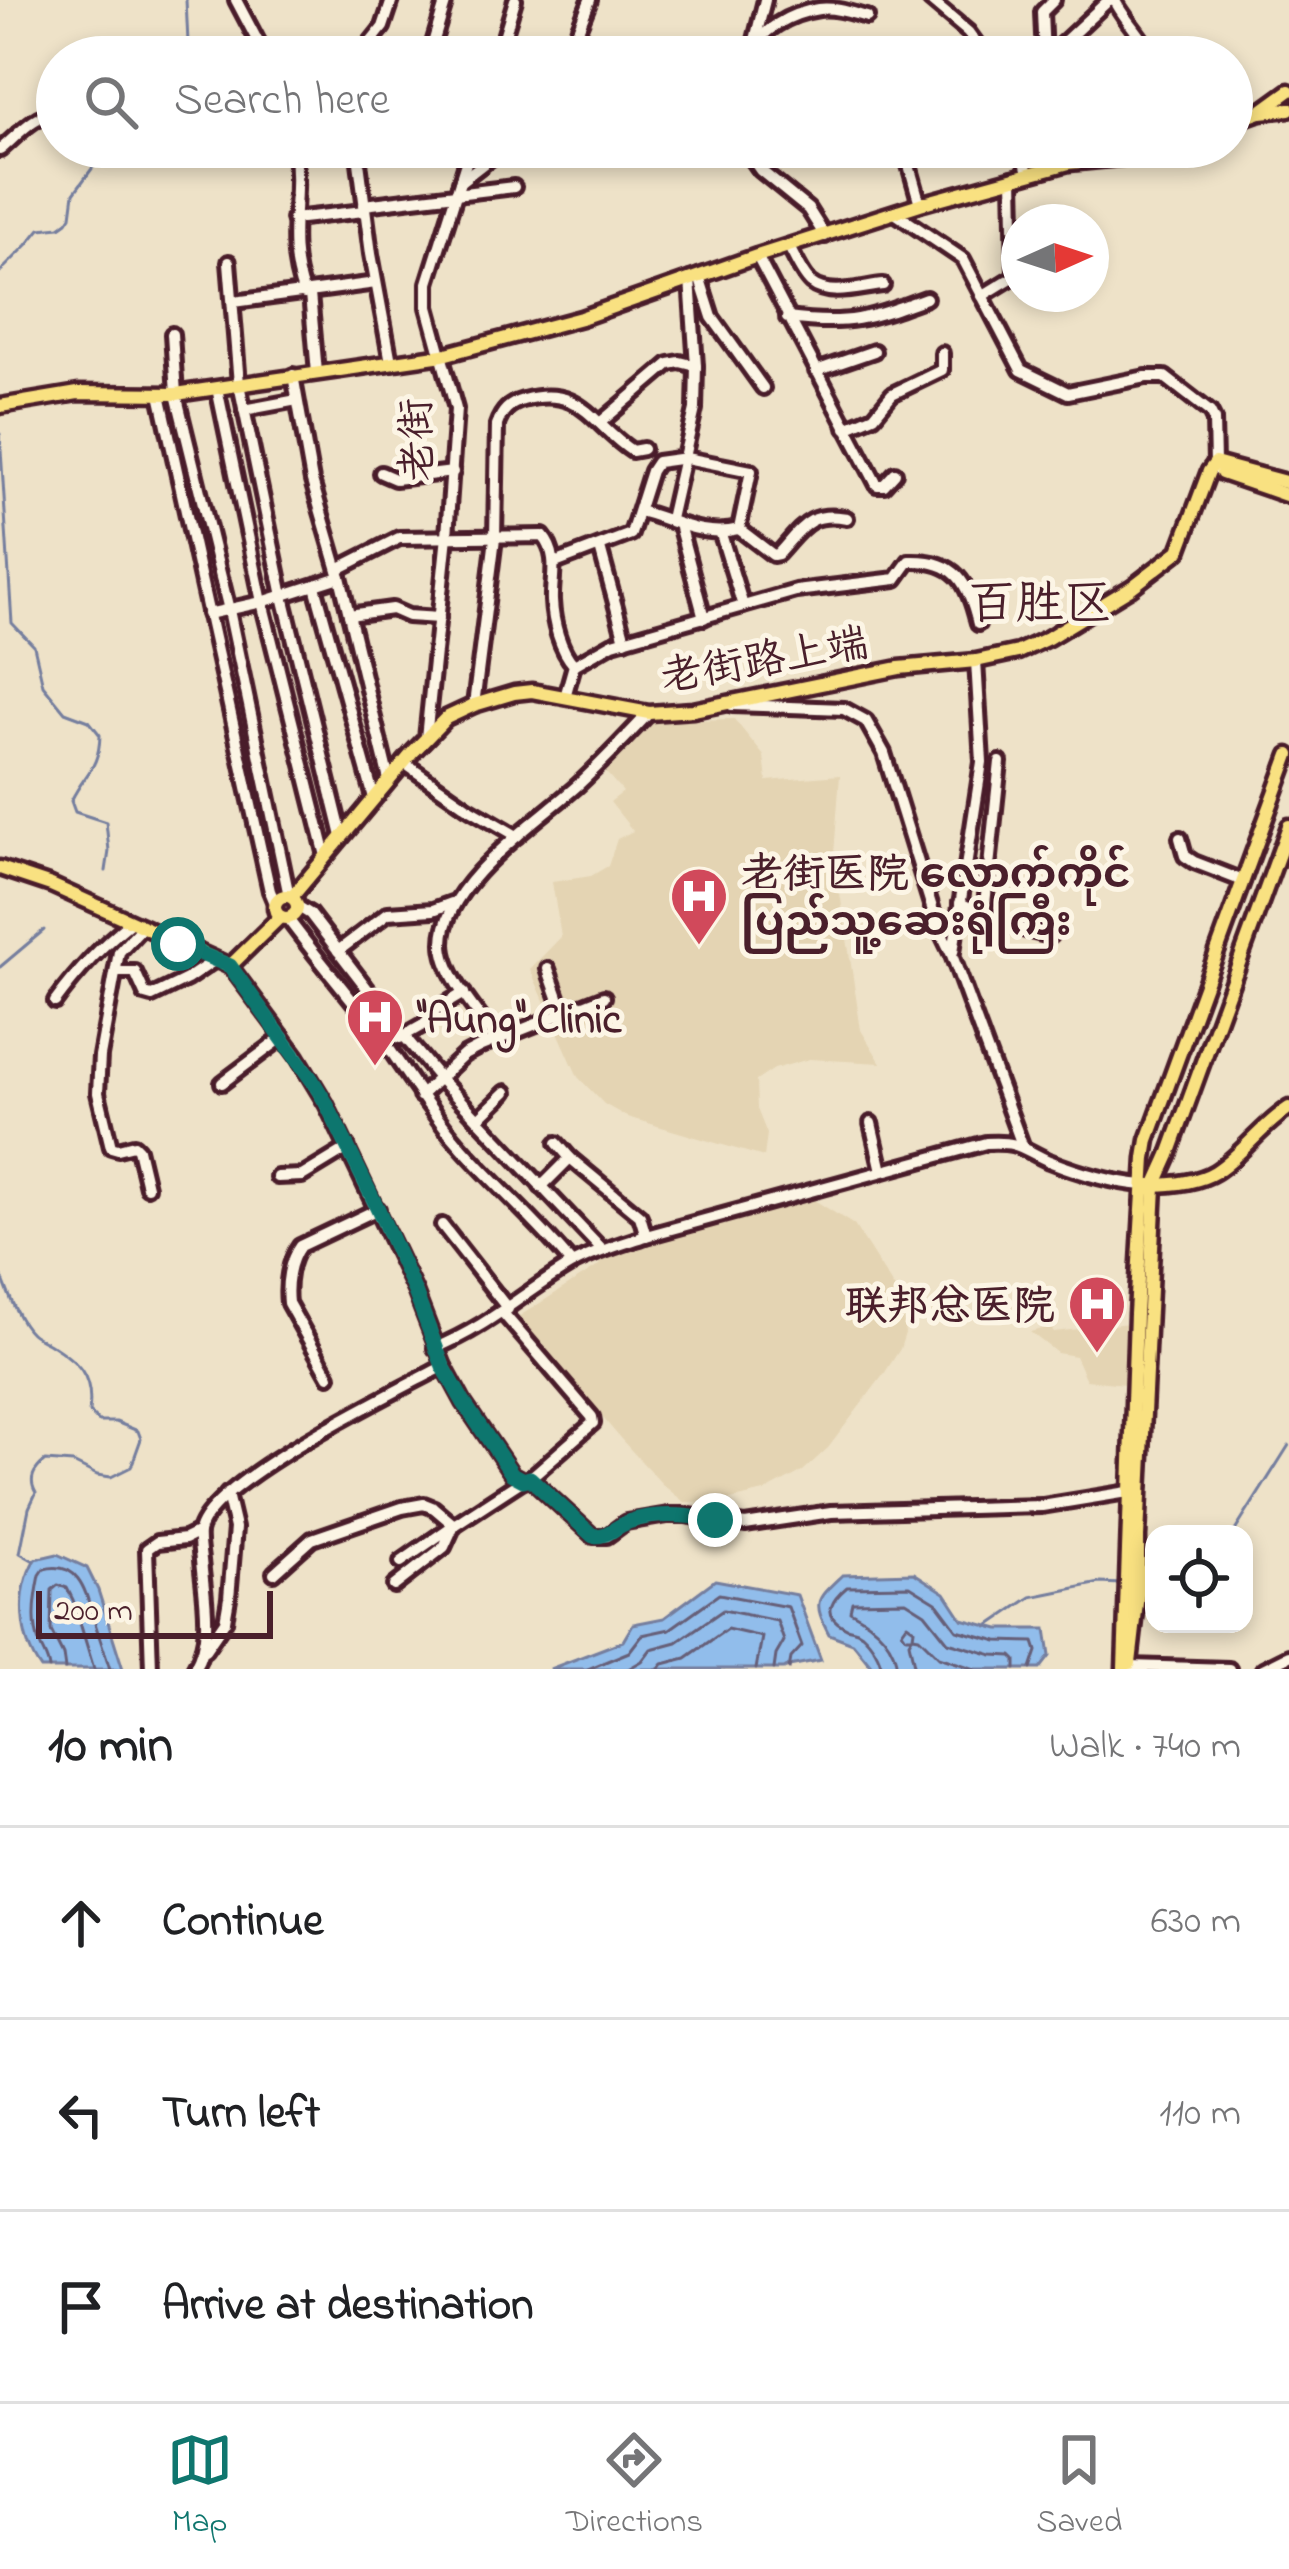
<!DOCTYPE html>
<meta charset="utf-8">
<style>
:root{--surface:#fff;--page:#f2f2f2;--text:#202124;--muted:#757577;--line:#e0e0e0;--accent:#0f766e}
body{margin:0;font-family:"Indie Flower","LXGW WenKai TC","Noto Sans Myanmar",sans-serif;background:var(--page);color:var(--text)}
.controls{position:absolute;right:36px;bottom:36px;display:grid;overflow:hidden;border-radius:24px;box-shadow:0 6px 18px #0003}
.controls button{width:108px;height:108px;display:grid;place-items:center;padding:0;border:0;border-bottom:3px solid var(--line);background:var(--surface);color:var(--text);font:60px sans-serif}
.compass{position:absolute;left:1001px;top:204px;width:108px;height:108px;border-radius:50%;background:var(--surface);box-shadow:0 6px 18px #0003;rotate:87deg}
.scale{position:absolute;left:36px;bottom:30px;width:237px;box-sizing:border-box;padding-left:12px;border:6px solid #4a1f2b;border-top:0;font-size:33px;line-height:42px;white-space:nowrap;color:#4a1f2b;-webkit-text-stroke:9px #fcf5e5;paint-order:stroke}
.stop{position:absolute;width:36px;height:36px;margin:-27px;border:9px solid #0f766e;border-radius:50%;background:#fff}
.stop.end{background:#0f766e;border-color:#fff;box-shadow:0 3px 12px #0008}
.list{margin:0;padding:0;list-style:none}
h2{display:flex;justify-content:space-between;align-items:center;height:156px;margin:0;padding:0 48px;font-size:51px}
h2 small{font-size:39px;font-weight:400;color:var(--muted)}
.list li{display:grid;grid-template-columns:78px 1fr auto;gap:36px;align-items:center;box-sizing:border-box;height:192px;padding:0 48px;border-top:3px solid var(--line)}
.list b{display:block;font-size:45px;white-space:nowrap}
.list em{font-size:39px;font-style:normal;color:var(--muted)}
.icon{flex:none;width:66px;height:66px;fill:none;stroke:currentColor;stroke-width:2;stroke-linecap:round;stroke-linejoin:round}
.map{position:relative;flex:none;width:1289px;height:1669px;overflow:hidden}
.search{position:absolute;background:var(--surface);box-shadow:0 6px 18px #0003;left:36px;right:36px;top:36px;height:132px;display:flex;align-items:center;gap:30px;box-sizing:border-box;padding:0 42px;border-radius:66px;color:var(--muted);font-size:45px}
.sheet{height:732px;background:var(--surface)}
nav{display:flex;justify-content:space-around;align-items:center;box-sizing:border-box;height:168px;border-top:3px solid var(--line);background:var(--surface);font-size:33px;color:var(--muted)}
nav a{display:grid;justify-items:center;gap:6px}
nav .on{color:var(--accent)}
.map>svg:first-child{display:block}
.built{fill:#e4d4b3}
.water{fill:#91bdeb;stroke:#757e9e;stroke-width:3}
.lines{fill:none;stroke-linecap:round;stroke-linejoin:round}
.shore{stroke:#665e78;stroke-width:3}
.stream{stroke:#757e9e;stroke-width:3}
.minor-casing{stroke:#4a1f2b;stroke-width:20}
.major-casing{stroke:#4a1f2b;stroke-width:21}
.minor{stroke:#fcf5e5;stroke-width:10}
.major{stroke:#f9e181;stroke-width:12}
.route{stroke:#0f766e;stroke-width:15}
.labels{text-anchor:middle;stroke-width:10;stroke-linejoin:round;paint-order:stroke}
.street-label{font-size:42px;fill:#4a1f2b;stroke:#fcf5e5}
.poi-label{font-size:42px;font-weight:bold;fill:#4a1f2b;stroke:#fcf5e5;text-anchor:start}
.quarter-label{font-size:48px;fill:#4a1f2b;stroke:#fcf5e5}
</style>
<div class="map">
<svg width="1289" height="1669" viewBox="0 0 1289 1669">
<rect width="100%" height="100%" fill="#eee2c8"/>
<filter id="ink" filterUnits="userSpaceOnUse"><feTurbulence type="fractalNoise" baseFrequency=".00833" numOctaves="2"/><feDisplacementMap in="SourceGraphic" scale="24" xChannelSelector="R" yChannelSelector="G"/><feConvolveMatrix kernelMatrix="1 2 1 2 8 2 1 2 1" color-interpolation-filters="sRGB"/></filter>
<g filter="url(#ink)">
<g class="built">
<polygon points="734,719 764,756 767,781 840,775 834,854 861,1030 881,1063 809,1059 774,1069 756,1081 757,1109 767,1134 764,1157 627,1117 604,1104 578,1077 530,969 561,937 552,882 591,876 608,866 617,839 633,831 610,802 623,792 601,767 649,721"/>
<polygon points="811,1198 854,1225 899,1296 905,1333 900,1349 884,1374 828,1448 803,1471 764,1492 726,1501 684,1502 663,1485 620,1438 518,1317 600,1265 603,1256"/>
<polygon points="1128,1323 1125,1384 1086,1380 1075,1356 1057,1353 1030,1332 1050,1327 1054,1332"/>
</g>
<g class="water">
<path d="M57 1554 87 1568 98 1590 123 1669H41C19 1639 16 1591 35 1559Z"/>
<path d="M914 1573 945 1593 962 1619 999 1629H1046L1050 1656 1040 1669H874L853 1643 829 1634C812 1601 816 1600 842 1575Z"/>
<polygon points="715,1580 797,1595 821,1660 789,1666 784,1669 550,1669 623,1641 633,1624 664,1618"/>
</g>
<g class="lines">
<g class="shore">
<path d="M49 1669C48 1657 41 1651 38 1639 32 1619 36 1595 40 1575L44 1569C80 1560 86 1593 94 1620 99 1636 105 1653 110 1669"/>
<polyline points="65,1669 63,1655 51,1631 52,1590 58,1585 67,1588 73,1600 94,1669"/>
<polyline points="588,1669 629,1652 642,1635 670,1629 719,1594 788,1607 802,1646 791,1658 789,1669"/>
<polyline points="628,1669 642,1661 651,1649 677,1642 723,1610 777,1621 784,1641 776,1655 774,1669"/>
<polyline points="659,1669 663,1664 686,1658 727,1629 762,1637 756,1669"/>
<path d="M882 1669C880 1657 872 1643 862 1634 853 1627 852 1632 843 1626 821 1614 833 1599 847 1587L910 1586 936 1602 957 1630 998 1641 1034 1642 1037 1651 1031 1669"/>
<path d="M897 1669C895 1641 873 1623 850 1611L852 1602 906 1601 925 1613 948 1642 993 1655 1012 1656 1016 1660V1669"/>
<polyline points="915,1669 909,1642 912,1637 906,1637 902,1631 907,1624 914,1629 913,1636 919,1637 939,1657 975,1669"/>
</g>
<g class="stream">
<polyline points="186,57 188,43 186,0"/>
<polyline points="0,272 27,245 40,229 60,227 67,222 71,216 74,193 108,147"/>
<path d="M0 434 12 623 34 646 43 685 65 712 89 721 100 735C99 770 85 772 71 801L75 812 106 822 109 851 106 871"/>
<polyline points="0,967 44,930"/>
<path d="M0 1272C8 1291 16 1318 31 1333 34 1336 44 1341 48 1343 78 1361 94 1375 89 1412L99 1422H116L138 1431 141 1439 131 1467 111 1477 97 1475 73 1463 45 1461C34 1470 28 1479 36 1493L29 1508 20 1553 34 1561"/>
<polyline points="1233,1534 1289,1445"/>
<polyline points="987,1627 1031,1597 1100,1583 1122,1584"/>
</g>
<defs>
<g id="minor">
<polyline points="236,0 266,57"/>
<polyline points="930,0 968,32 986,57"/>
<path d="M1115 0C1119 12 1137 31 1145 45"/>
<polyline points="755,40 765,0"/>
<polyline points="291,47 295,57"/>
<polyline points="359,57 383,27 392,0"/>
<polyline points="429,57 446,0"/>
<polyline points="498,57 515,0"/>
<polyline points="567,57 590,0"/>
<path d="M749 57C759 30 790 13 819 9 835 7 852 13 867 17"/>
<polyline points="1044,57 1042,12 1054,0"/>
<polyline points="1048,57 1109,0"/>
<path d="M294 147C302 200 284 241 304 294"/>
<polyline points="357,147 371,254 391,362"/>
<polyline points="744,147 760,170 808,209 825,236"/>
<polyline points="899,147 905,151 920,204"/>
<polyline points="1022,147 1028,174"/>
<path d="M0 150C17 136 34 114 57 112"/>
<polyline points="461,181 505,147"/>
<polyline points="364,205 514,187"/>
<polyline points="895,213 963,259 1021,370 1068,393 1146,377 1165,377 1210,412 1214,420 1215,463 1218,470"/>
<polyline points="293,219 364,211"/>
<path d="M789 247C795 258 802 275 811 283 829 298 862 287 883 285"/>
<polyline points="757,256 877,485 884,485 895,473"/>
<polyline points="229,262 239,384 283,596 342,836"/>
<polyline points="699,276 712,317 763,388"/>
<polyline points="310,294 317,373"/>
<polyline points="982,296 1013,277 1015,272 1013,178"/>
<polyline points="234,302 376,283"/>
<path d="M787 318C849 326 869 319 926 298"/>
<polyline points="172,334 176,394 229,610 289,896"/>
<polyline points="816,371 874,351"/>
<polyline points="293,375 312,481 340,577 389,780"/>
<polyline points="217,388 262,602 326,856"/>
<polyline points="160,394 270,891 275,903"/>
<polyline points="244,410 297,400"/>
<polyline points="601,422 669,364 680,362 696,366"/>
<polyline points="846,428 874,416 892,394 942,370 942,353"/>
<polyline points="381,473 395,479 453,472"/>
<path d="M639 511C674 520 702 538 739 529"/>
<polyline points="670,519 695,409 696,366 690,279"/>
<polyline points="680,528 704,618"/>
<path d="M739 529 773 555 778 554C802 528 808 511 847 518"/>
<polyline points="721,534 743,606"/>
<polyline points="600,548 625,640"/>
<polyline points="555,563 631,534 651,471 657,462 686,458 751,471 739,529"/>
<path d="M338 569 399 538 543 536C560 556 551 578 552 601 553 622 560 650 574 665L565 697"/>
<polyline points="315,586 374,798"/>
<polyline points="208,614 262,602 340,577"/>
<polyline points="349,615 392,609 408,616 439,618"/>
<path d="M574 665 613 643 796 591 896 579 909 561C956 559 968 582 978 624"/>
<path d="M474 705 495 538 497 425C502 411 509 404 523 400 582 384 592 425 632 451L643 449"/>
<polyline points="732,705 844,709 866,721 884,753 937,924 952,955 1022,1145"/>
<polyline points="426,738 447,536 456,409 428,307 428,283 471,147"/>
<polyline points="404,763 467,807 517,836"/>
<polyline points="1180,838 1185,856 1194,862 1243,881"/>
<polyline points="960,903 1007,925 1050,936"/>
<polyline points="297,906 310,914 399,1030 439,1078 602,1250"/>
<polyline points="984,914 1000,762"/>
<path d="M288 919C319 961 354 1001 386 1044 409 1077 430 1111 457 1142 494 1185 537 1221 572 1264"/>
<polyline points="142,927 119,952 100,1056 98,1093 111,1147 118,1149 134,1145 138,1149 147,1187"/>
<polyline points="338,951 388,913 433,910 452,903"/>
<polyline points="953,952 982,762 976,661"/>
<polyline points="230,966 297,1056 326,1104 415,1291 444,1366 464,1403 512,1474 523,1480 530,1478 593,1536 607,1536 626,1522 668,1515 685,1515 745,1525 831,1512 1042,1506 1134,1491"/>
<polyline points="548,969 564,1014"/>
<polyline points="116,972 135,972 145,994 152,996 187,979 215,960"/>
<path d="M55 1002C77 972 102 945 131 922"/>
<polyline points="400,1038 423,1025 437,1009 464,993"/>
<path d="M497 1039C479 1014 443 975 443 943 443 883 537 822 578 785 603 762 626 737 649 713"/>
<polyline points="222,1083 283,1037"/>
<polyline points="420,1096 464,1055 481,1046 604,997"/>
<polyline points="478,1119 506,1092"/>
<polyline points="871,1123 882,1171"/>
<polyline points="557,1143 570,1158 640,1216 646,1236"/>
<polyline points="277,1177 302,1176 348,1148"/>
<polyline points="541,1187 570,1158"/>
<polyline points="442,1225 508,1309"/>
<polyline points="503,1313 592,1417 593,1423 530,1478"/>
<path d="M435 1348C490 1326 525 1291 574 1263 597 1251 622 1244 646 1236L986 1143C1020 1141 1020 1148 1049 1161 1079 1173 1110 1182 1143 1185"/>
<path d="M329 1376 288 1303C286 1284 289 1261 300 1246L378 1209"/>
<polyline points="274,1573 312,1539 402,1508 424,1504 434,1508 454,1525 523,1480"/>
<polyline points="394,1586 444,1547 454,1525 401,1562"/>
<polyline points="205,1650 225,1621 229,1598 235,1528 227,1494"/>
<polyline points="1130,1666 1229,1669"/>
<polyline points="151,1669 147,1549 157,1542 185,1539 199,1532"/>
<path d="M194 1669C214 1636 204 1597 201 1560 200 1551 198 1540 199 1532 208 1482 396 1392 444 1366"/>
<polyline points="1263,1669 1289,1656"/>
</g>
<g id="major">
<polyline points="1261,112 1289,109"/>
<polyline points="1232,122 1260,112 1289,91"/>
<polyline points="0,406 78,393 176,394 443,355 581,318 757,256 920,204 1069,163 1129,157 1161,147"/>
<polyline points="1222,473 1289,496"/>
<polyline points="0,868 51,885 230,966 280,917"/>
<circle cx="286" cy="907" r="11"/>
<polyline points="292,897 413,752 446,718 474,705 514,693 532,691 649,713 693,710 899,668 976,661 1018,652 1048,638 1132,587 1179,551 1209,471 1215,463 1289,483"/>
<path d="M1148 1185C1168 1185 1197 1183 1215 1172 1241 1156 1261 1126 1289 1108"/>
<polyline points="1130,1663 1138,1594 1138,1537 1155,1186 1169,1155 1289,826"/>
<polyline points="1124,1669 1136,1314 1145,1158 1148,1140 1289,755"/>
</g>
</defs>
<use href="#minor" class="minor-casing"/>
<use href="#major" class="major-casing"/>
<use href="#minor" class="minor"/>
<use href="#major" class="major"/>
</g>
</g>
<g class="lines" filter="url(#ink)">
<path class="route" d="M178 944 230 966 312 1080 326 1103 378 1209 415 1292 443 1366 464 1403 512 1474 523 1480 530 1478 593 1536C610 1536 613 1528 628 1522 655 1512 687 1515 715 1520"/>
</g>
<defs>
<symbol id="hospital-pin" viewBox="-11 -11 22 30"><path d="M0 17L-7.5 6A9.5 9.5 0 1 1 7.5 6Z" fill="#d1495b" stroke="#fcf5e5"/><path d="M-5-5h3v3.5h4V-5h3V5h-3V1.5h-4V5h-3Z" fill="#fff"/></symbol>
</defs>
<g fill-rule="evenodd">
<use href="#hospital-pin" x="666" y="863" width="66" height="90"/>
<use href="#hospital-pin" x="342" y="984" width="66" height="90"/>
<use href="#hospital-pin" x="1064" y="1271" width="66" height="90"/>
</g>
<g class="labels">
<g class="street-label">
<text transform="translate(415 440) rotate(-92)" y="15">老街</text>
<text transform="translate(764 658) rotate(-10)" y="15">老街路上端</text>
</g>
<g class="poi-label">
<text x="741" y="887">老街医院 လောက်ကိုင်<tspan x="741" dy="48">ပြည်သူ့ဆေးရုံကြီး</tspan></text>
<text x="417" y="1032">"Aung" Clinic</text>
<text x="1055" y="1319" text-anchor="end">联邦总医院</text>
</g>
<g class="quarter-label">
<text x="1040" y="618">百胜区</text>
</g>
</g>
</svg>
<div class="controls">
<button><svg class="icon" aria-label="locate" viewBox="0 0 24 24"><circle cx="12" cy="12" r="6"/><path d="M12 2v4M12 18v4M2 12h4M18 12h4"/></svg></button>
</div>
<svg class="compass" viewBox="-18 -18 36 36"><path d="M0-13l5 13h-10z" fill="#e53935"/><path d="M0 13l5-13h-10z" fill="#757577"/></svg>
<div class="scale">200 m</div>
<div class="stop" style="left:178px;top:944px"></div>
<div class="stop end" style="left:715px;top:1520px"></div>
<div class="search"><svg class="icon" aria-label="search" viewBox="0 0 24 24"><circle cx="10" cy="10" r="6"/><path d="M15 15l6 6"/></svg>Search here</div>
</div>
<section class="sheet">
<h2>10 min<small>Walk · 740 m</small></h2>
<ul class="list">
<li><svg class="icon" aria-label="ahead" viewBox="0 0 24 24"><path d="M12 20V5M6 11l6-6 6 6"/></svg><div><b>Continue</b></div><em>630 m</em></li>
<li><svg class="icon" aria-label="left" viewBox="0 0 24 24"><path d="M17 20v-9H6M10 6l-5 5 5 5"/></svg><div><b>Turn left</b></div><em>110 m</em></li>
<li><svg class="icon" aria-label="arrive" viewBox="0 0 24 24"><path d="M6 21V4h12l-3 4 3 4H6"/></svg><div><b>Arrive at destination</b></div></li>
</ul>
</section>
<nav>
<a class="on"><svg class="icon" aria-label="map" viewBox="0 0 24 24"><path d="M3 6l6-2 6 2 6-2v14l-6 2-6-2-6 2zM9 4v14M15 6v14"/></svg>Map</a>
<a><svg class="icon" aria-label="directions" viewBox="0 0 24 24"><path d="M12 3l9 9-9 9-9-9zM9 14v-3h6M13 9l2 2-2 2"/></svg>Directions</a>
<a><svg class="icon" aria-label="saved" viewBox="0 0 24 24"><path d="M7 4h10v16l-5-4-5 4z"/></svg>Saved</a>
</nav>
